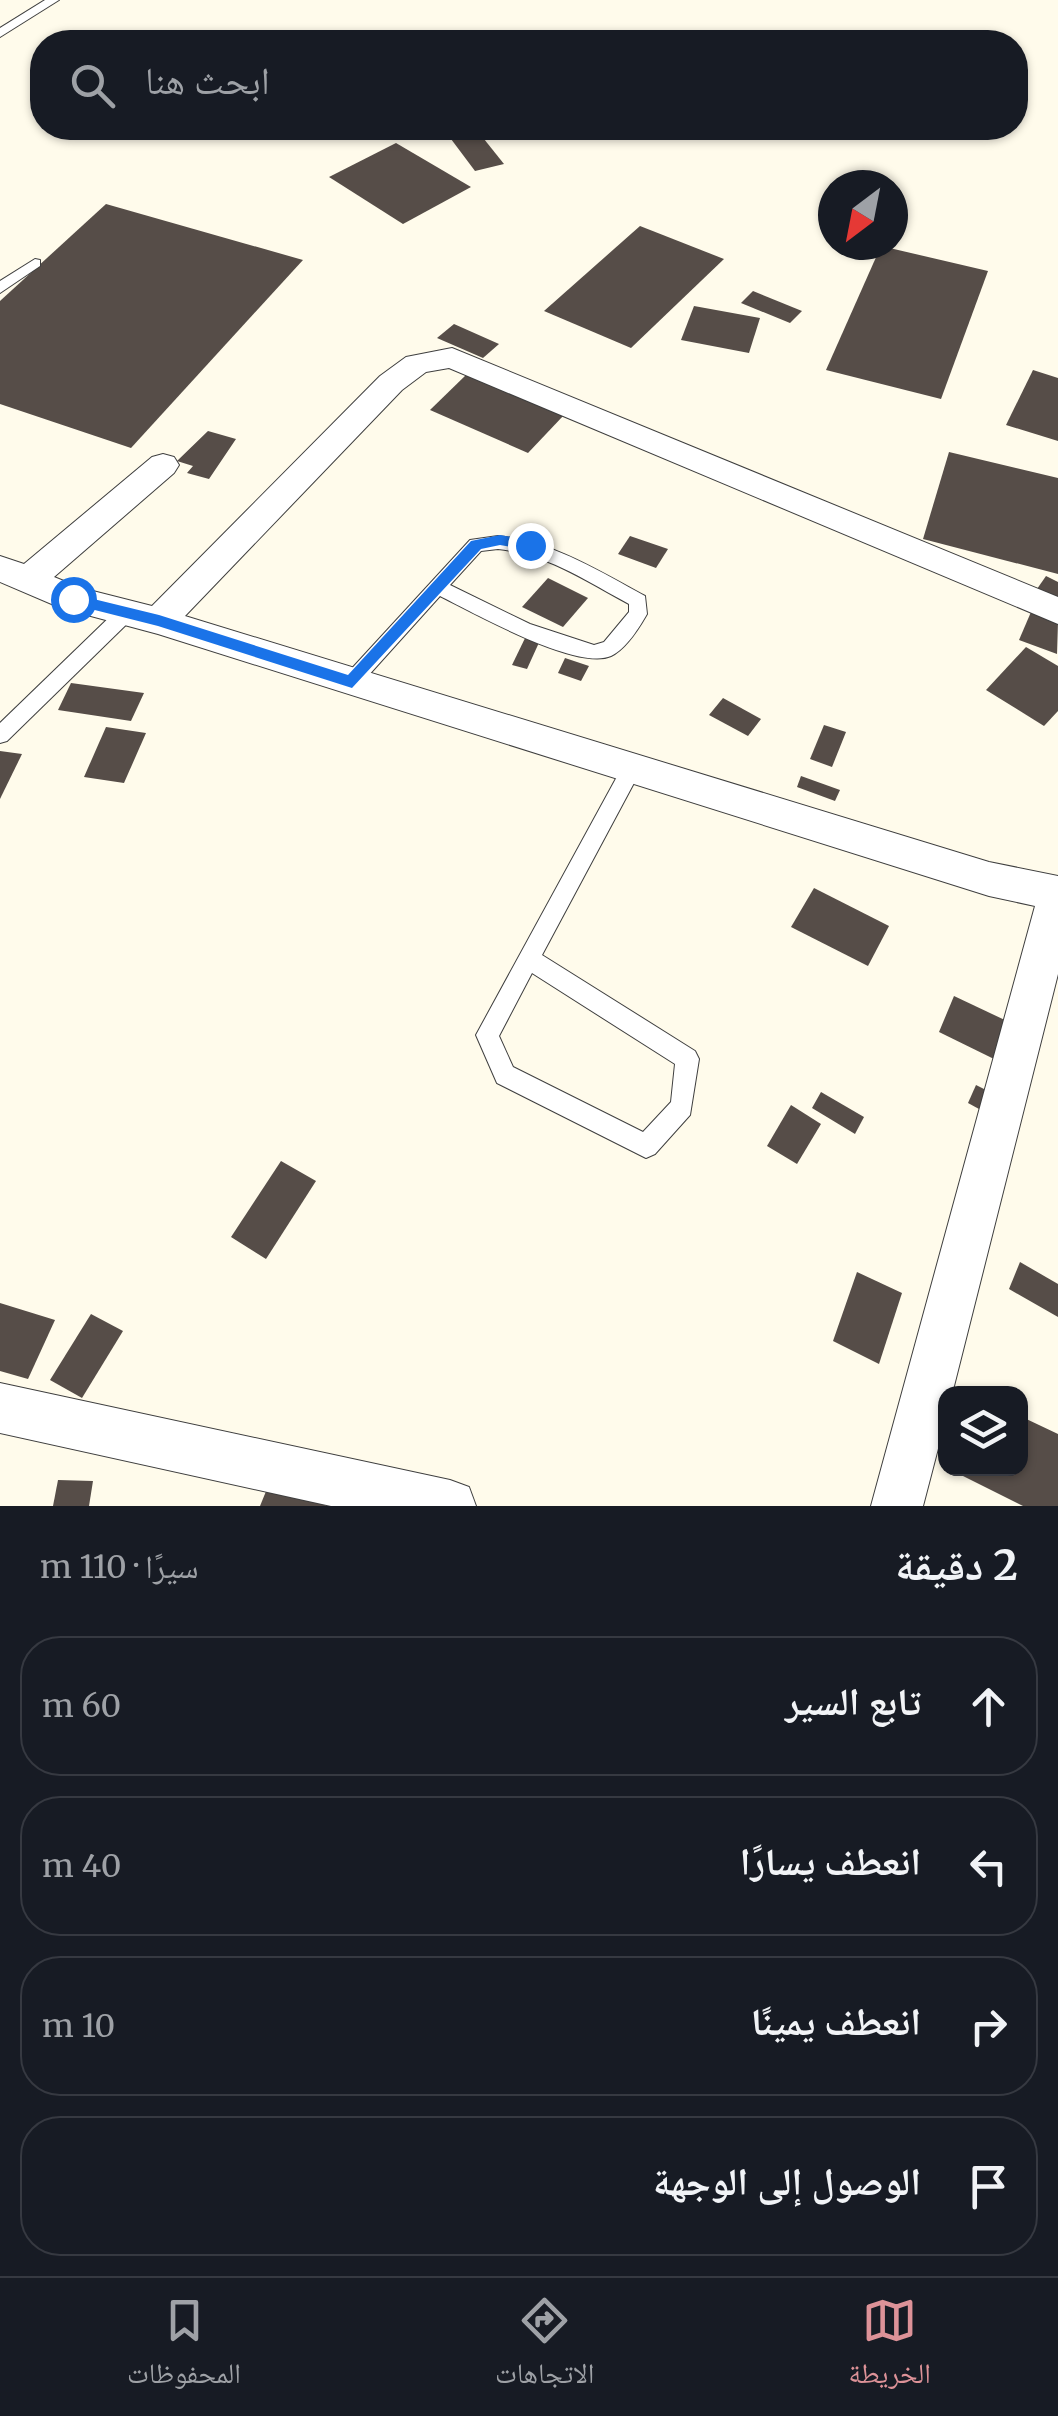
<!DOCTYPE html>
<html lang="ar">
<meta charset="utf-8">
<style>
:root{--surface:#171b24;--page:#242831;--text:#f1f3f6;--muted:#9ea1a6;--line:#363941;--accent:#dd9298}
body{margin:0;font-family:Merriweather,"Noto Naskh Arabic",serif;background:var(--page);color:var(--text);direction:rtl}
.controls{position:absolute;right:30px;bottom:30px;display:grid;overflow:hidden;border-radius:20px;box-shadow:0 2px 8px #0004}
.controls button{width:90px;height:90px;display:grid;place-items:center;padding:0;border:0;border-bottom:2px solid var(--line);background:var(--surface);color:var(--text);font:50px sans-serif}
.compass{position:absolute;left:818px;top:170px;width:90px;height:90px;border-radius:50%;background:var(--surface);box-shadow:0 2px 8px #0004;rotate:212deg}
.stop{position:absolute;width:30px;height:30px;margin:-22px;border:8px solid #1a73e8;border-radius:50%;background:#fff}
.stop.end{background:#1a73e8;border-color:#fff;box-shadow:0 2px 10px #0008}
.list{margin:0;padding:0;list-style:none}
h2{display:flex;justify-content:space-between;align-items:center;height:130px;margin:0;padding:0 40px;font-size:42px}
h2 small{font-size:32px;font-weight:400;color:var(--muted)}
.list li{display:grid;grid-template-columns:65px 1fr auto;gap:30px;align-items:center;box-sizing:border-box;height:140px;margin:0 20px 20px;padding:0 20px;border:2px solid var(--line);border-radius:40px}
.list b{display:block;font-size:38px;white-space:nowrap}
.list em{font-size:32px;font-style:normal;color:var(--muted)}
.icon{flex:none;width:55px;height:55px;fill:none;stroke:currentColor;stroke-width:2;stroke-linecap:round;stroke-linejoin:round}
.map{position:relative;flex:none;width:1058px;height:1506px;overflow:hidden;direction:ltr}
.search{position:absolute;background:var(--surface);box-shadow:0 2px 8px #0004;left:30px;right:30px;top:30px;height:110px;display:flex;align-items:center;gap:25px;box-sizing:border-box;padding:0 35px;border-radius:40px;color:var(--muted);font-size:38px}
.sheet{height:770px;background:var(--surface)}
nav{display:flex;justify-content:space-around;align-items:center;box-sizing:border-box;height:140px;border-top:2px solid var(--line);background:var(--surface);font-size:28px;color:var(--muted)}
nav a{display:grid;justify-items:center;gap:5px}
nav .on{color:var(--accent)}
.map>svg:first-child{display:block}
.building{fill:#564d48}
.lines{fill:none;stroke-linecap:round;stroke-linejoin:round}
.lane-casing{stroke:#3f3f3f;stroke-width:2}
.street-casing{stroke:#3f3f3f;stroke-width:2}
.lane{fill:#fff;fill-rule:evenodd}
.street{fill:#fff;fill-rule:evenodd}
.route{fill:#1a73e8}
</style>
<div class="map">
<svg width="1058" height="1506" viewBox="0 0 1058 1506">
<rect width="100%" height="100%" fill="#fffbeb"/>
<g class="building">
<polygon points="476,129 504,164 475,171 448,135"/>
<polygon points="396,143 471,187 403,224 329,177"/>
<polygon points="106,204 303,260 131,448 0,404 0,301"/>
<polygon points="640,226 724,259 631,348 544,311"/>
<polygon points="881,246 988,271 941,399 826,370"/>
<polygon points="753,291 802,311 790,323 741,303"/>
<polygon points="694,306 760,318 749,353 681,340"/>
<polygon points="454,324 499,344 483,358 437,338"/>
<polygon points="1033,370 1058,378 1058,441 1006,425"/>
<polygon points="467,374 564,415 528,453 430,410"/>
<polygon points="208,431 236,439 209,479 187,473 193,466 177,461"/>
<polygon points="949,452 1058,478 1058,574 923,539"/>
<polygon points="630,536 668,549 656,568 618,554"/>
<polygon points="1046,576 1058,582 1058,599 1037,589"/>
<polygon points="548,578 588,598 563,627 522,607"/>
<polygon points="1031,612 1058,622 1057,654 1019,640"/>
<polygon points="528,632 542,636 527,669 512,665"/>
<polygon points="1026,647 1058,666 1058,711 1044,726 986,690"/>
<polygon points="565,658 589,666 581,681 558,673"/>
<polygon points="71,683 144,693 131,721 58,710"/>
<polygon points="723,698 761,719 748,736 709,715"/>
<polygon points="824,725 846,732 832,767 810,759"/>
<polygon points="106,727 146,733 124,783 84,777"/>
<polygon points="0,751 22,754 0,799"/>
<polygon points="801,776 840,790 835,801 797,787"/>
<polygon points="814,888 889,926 868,966 791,927"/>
<polygon points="954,996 1009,1022 994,1059 939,1032"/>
<polygon points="976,1085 998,1096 990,1115 968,1103"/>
<polygon points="821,1092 864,1117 855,1134 812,1108"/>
<polygon points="791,1105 821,1124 797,1164 767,1146"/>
<polygon points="281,1161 316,1181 266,1259 231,1237"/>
<polygon points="1020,1262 1058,1284 1058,1317 1009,1289"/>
<polygon points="857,1272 902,1293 879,1364 833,1341"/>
<polygon points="0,1303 55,1320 28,1379 0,1371"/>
<polygon points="91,1314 123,1331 82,1398 50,1380"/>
<polygon points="1020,1416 1058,1434 1058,1506 1023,1506 957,1473 958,1468 1020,1468"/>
<polygon points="58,1480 93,1481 89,1506 53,1506"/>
<polygon points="269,1484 327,1506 260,1506"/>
</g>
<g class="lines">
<defs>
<g id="lane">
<polygon points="45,0 59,0 0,37 0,28"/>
<polygon points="35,259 40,260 40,266 0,293 0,281"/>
<path d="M498 536C553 542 597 570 645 596L647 614C639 628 626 649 611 656 577 671 474 613 440 596L358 687H344L341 682 344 677 470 540ZM498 549C547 554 586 581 629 604V612L604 642 594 645 530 624 450 585 481 551Z"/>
<polygon points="128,604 135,606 137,611 135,616 7,741 0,743 0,723 121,606"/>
<path d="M632 760 639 762 642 768 542 955 695 1051 699 1059 690 1115 655 1154 646 1158 497 1083 476 1035 625 762ZM532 973 675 1064 671 1102 643 1132 513 1067 499 1036Z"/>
</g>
<g id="street">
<polygon points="452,348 1058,597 1058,624 449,368 426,372 402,390 185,616 989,862 1058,876 1058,974 952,1394 946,1394 946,1418 923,1506 871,1506 1035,906 989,896 158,634 61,608 0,582 0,556 24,564 152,457 163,454 174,457 179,465 174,473 54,577 81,588 152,606 380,376 406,357"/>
<polygon points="0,1383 450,1480 469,1487 476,1506 331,1506 0,1433"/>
</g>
</defs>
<use href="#lane" class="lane-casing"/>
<use href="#street" class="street-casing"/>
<use href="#lane" class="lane"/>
<use href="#street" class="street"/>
</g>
<polygon class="route" points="500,535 530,540 537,545 530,550 500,545 481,549 352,688 158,626 67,603 65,599 73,594 159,615 348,675 471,541"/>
</svg>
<div class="controls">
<button><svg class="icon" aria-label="layers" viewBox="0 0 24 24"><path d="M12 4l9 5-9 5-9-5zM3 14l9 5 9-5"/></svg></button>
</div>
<svg class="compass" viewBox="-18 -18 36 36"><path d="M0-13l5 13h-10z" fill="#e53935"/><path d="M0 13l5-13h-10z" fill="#9ea1a6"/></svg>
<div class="stop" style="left:73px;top:599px"></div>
<div class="stop end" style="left:530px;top:545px"></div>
<div class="search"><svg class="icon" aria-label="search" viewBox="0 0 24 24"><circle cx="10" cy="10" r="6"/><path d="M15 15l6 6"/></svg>ابحث هنا</div>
</div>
<section class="sheet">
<h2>2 دقيقة<small>سيرًا · 110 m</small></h2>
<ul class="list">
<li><svg class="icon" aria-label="ahead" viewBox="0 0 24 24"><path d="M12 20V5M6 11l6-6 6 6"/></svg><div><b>تابع السير</b></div><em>60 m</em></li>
<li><svg class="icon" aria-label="left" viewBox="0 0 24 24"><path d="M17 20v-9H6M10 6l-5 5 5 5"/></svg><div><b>انعطف يسارًا</b></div><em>40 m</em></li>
<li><svg class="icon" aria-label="right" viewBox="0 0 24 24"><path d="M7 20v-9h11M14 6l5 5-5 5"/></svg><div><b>انعطف يمينًا</b></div><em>10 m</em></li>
<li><svg class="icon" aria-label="arrive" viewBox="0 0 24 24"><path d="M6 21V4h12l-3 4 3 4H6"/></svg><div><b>الوصول إلى الوجهة</b></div></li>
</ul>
</section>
<nav>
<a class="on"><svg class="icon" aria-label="map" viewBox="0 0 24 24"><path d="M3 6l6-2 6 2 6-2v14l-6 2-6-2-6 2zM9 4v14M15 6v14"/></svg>الخريطة</a>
<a><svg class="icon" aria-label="directions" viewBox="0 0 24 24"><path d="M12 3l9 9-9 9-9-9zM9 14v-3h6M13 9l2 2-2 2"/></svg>الاتجاهات</a>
<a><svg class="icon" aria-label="saved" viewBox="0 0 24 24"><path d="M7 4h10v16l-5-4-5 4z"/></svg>المحفوظات</a>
</nav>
